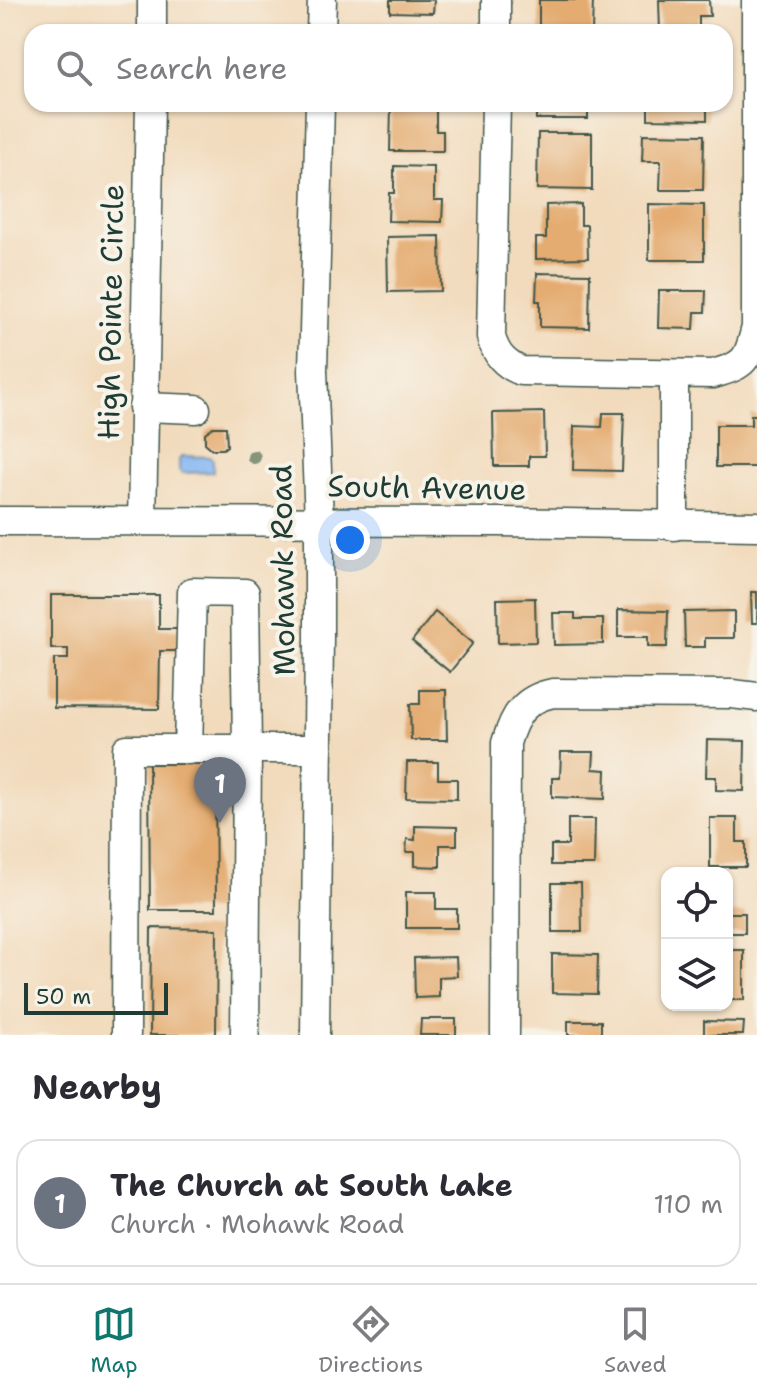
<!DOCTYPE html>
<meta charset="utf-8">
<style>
:root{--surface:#fff;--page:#f7f7f7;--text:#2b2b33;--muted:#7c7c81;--line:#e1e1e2;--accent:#0f766e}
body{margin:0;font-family:"Shantell Sans",sans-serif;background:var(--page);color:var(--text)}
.controls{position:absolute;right:24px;bottom:24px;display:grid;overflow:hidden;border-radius:16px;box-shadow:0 2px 6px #0004}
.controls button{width:72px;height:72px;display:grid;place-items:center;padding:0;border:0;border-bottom:2px solid var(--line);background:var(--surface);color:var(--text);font:40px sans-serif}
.scale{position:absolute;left:24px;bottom:20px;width:144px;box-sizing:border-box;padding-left:8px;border:4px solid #1f3d34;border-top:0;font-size:22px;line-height:28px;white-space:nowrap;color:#1f3d34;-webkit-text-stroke:6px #f7f3e8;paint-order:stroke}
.you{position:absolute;left:350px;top:540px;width:28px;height:28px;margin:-20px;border:6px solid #fff;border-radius:50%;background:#1a73e8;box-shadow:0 0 0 12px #1a73e833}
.badge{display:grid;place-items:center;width:52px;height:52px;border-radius:50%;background:var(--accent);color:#fff;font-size:26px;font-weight:700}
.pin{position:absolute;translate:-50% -66px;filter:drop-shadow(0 2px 4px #0008)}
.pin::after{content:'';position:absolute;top:42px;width:28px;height:24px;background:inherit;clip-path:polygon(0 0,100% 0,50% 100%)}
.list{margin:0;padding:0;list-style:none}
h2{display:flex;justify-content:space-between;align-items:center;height:104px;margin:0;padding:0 32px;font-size:34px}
h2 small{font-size:26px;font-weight:400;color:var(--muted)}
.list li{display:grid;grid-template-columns:52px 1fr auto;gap:24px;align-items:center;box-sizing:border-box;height:128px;margin:0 16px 16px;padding:0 16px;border:2px solid var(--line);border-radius:24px}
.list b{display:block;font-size:30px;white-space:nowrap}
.list p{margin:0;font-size:26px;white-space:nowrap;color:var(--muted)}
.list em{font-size:26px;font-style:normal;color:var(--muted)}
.icon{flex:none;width:44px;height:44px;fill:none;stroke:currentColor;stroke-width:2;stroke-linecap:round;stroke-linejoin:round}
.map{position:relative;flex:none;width:757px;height:1035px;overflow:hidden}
.search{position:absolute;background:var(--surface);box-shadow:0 2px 6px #0004;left:24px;right:24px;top:24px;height:88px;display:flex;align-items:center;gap:20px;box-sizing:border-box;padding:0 28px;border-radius:24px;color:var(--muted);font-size:30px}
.sheet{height:248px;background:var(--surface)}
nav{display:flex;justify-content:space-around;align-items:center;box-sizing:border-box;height:112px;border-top:2px solid var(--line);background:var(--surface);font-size:22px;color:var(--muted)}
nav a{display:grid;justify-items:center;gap:4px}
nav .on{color:var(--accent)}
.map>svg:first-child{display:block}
.water{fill:#87b7f2;stroke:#537a93;stroke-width:2}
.building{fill:#e4ac71}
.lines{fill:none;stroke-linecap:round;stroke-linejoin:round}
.minor-casing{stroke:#3f5549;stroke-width:31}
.minor{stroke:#fff;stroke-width:28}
.tree{fill:#87947c}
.labels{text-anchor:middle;stroke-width:8;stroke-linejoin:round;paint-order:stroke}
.street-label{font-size:30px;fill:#1f3d34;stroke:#f7f3e8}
</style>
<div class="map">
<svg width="757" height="1035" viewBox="0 0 757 1035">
<rect width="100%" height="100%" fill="#f7f3e8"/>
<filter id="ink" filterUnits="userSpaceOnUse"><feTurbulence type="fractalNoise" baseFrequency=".0125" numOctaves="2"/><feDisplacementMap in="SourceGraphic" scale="16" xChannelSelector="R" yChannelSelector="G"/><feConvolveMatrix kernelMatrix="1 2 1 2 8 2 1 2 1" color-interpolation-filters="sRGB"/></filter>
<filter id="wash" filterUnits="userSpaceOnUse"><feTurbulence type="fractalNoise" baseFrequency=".006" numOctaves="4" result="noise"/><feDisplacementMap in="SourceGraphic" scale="32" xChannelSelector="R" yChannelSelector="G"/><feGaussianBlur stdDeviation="1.8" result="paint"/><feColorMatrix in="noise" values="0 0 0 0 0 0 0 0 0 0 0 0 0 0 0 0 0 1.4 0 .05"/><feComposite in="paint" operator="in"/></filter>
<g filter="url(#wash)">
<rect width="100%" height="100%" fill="#f2dbbd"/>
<polygon class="water" points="182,456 210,457 213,460 213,472 182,473 179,470 179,460"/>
<g id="blocks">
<g class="building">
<polygon points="390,0 434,0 433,13 390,12"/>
<polygon points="539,0 593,0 592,32 539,32"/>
<polygon points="659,0 709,0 710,16 699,16 699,32 660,32"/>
<polygon points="441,26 441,32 397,32 397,27"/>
<polygon points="391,104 436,104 436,131 443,131 443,151 390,151"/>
<rect x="536" y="104" width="52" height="15"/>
<polygon points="648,104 707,104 707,120 648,119"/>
<polygon points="538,133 592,133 592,190 537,189"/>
<polygon points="643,134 704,135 703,190 660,190 661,161 642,161"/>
<polygon points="394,166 434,167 434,200 443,200 442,222 388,221 389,193 394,193"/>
<polygon points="581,204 581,225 587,225 588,258 536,259 536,238 546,238 546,205"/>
<polygon points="649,204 704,205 704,260 649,260"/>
<polygon points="440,236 441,291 388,292 387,237"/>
<polygon points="537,273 590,274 589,328 540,327 540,301 536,301"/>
<polygon points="659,291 706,291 705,312 695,312 694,329 658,328"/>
<polygon points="544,412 545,456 529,456 529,466 494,466 493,413"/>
<polygon points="603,413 624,413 622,471 573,470 574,426 602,427"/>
<polygon points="751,415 757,415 757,467 716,467 716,425 751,425"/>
<polygon points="213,427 226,427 227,446 223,449 212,449 205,443 205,433"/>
<polygon points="751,592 757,592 757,623 752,623"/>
<polygon points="51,595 159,595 159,629 180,629 180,651 160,651 159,709 54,708 54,659 68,659 68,649 51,649"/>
<polygon points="535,598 536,642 498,643 497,599"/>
<polygon points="618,610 668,611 667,647 648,647 648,637 618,637"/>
<polygon points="734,611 734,638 705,638 705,647 685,647 684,612"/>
<polygon points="435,612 473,643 450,672 412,641"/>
<polygon points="553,613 575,613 575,619 603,619 603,644 554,645"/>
<polygon points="420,690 446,690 447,740 411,740 410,704 420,704"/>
<polygon points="707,740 745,741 744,791 716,790 716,777 706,777"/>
<polygon points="561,752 594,752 593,769 606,770 605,799 552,797 552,778 560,778"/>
<polygon points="407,762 438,762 438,779 457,779 457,799 406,798"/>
<polygon points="149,764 215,764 216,910 150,910"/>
<polygon points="710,818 737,818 737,842 746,842 746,867 710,867"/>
<polygon points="568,819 595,819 594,865 551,865 551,845 568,845"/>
<polygon points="415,826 457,827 457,845 440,845 440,867 415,866 415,852 406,852 407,839 415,840"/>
<polygon points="552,883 581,883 582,932 552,932"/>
<polygon points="406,892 436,892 436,909 457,909 457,928 406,928"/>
<rect x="727" y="913" width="18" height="20"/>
<polygon points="151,928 217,929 216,1035 150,1035"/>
<rect x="727" y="950" width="17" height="50"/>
<polygon points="552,954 598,955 597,994 552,993"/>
<polygon points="456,957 457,976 439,977 439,997 415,998 414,958"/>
<polygon points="421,1019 456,1019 456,1035 420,1035"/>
<rect x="568" y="1021" width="33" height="14"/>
<polygon points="704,1021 744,1022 743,1035 704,1035"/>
</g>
</g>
</g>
<g filter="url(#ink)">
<use href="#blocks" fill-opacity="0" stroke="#3f5549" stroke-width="2"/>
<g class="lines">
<defs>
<g id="minor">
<polyline points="496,0 496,32"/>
<polyline points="152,32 152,0"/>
<polyline points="321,32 322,0"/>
<path d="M496 104 491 337C496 354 504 364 521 371L713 374C746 365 748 360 756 327V0"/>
<polyline points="674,374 674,526"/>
<polyline points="143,407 196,409"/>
<polyline points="0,521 497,522 757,526"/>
<polyline points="142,521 150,104"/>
<polyline points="188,750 192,592 245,593 247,749 245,1035"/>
<polyline points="126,1035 127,749 318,749"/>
<polyline points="315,1035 319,636 319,521 313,370 320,104"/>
<path d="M505 1035 506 743C514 716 523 699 553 693L732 694 757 697"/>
</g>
</defs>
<use href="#minor" class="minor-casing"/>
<use href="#minor" class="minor"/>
</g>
<circle class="tree" cx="254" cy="457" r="7"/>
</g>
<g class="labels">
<g class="street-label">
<text transform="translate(111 312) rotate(-89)" y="10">High Pointe Circle</text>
<text transform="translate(427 488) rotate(1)" y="10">South Avenue</text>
<text transform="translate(283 570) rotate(-91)" y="10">Mohawk Road</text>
</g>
</g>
</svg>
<div class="controls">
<button><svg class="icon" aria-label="locate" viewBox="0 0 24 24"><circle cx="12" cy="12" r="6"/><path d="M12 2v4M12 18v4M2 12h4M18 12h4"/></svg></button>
<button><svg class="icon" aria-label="layers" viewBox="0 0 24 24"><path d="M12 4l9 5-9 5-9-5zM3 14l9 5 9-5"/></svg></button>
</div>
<div class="scale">50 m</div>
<div class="you"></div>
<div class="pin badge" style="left:220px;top:823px;background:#6b7280">1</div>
<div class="search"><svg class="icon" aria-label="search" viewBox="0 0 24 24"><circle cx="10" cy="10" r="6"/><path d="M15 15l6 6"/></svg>Search here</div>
</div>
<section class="sheet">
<h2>Nearby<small></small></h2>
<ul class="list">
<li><span class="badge" style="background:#6b7280">1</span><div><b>The Church at South Lake</b><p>Church · Mohawk Road</p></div><em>110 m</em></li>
</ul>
</section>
<nav>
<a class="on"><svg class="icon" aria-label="map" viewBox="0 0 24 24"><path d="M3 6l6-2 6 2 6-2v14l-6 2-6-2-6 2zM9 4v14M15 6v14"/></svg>Map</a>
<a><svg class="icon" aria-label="directions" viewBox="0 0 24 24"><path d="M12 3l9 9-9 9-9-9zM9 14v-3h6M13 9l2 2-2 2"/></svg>Directions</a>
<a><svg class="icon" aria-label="saved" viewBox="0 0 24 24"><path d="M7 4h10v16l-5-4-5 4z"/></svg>Saved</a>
</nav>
